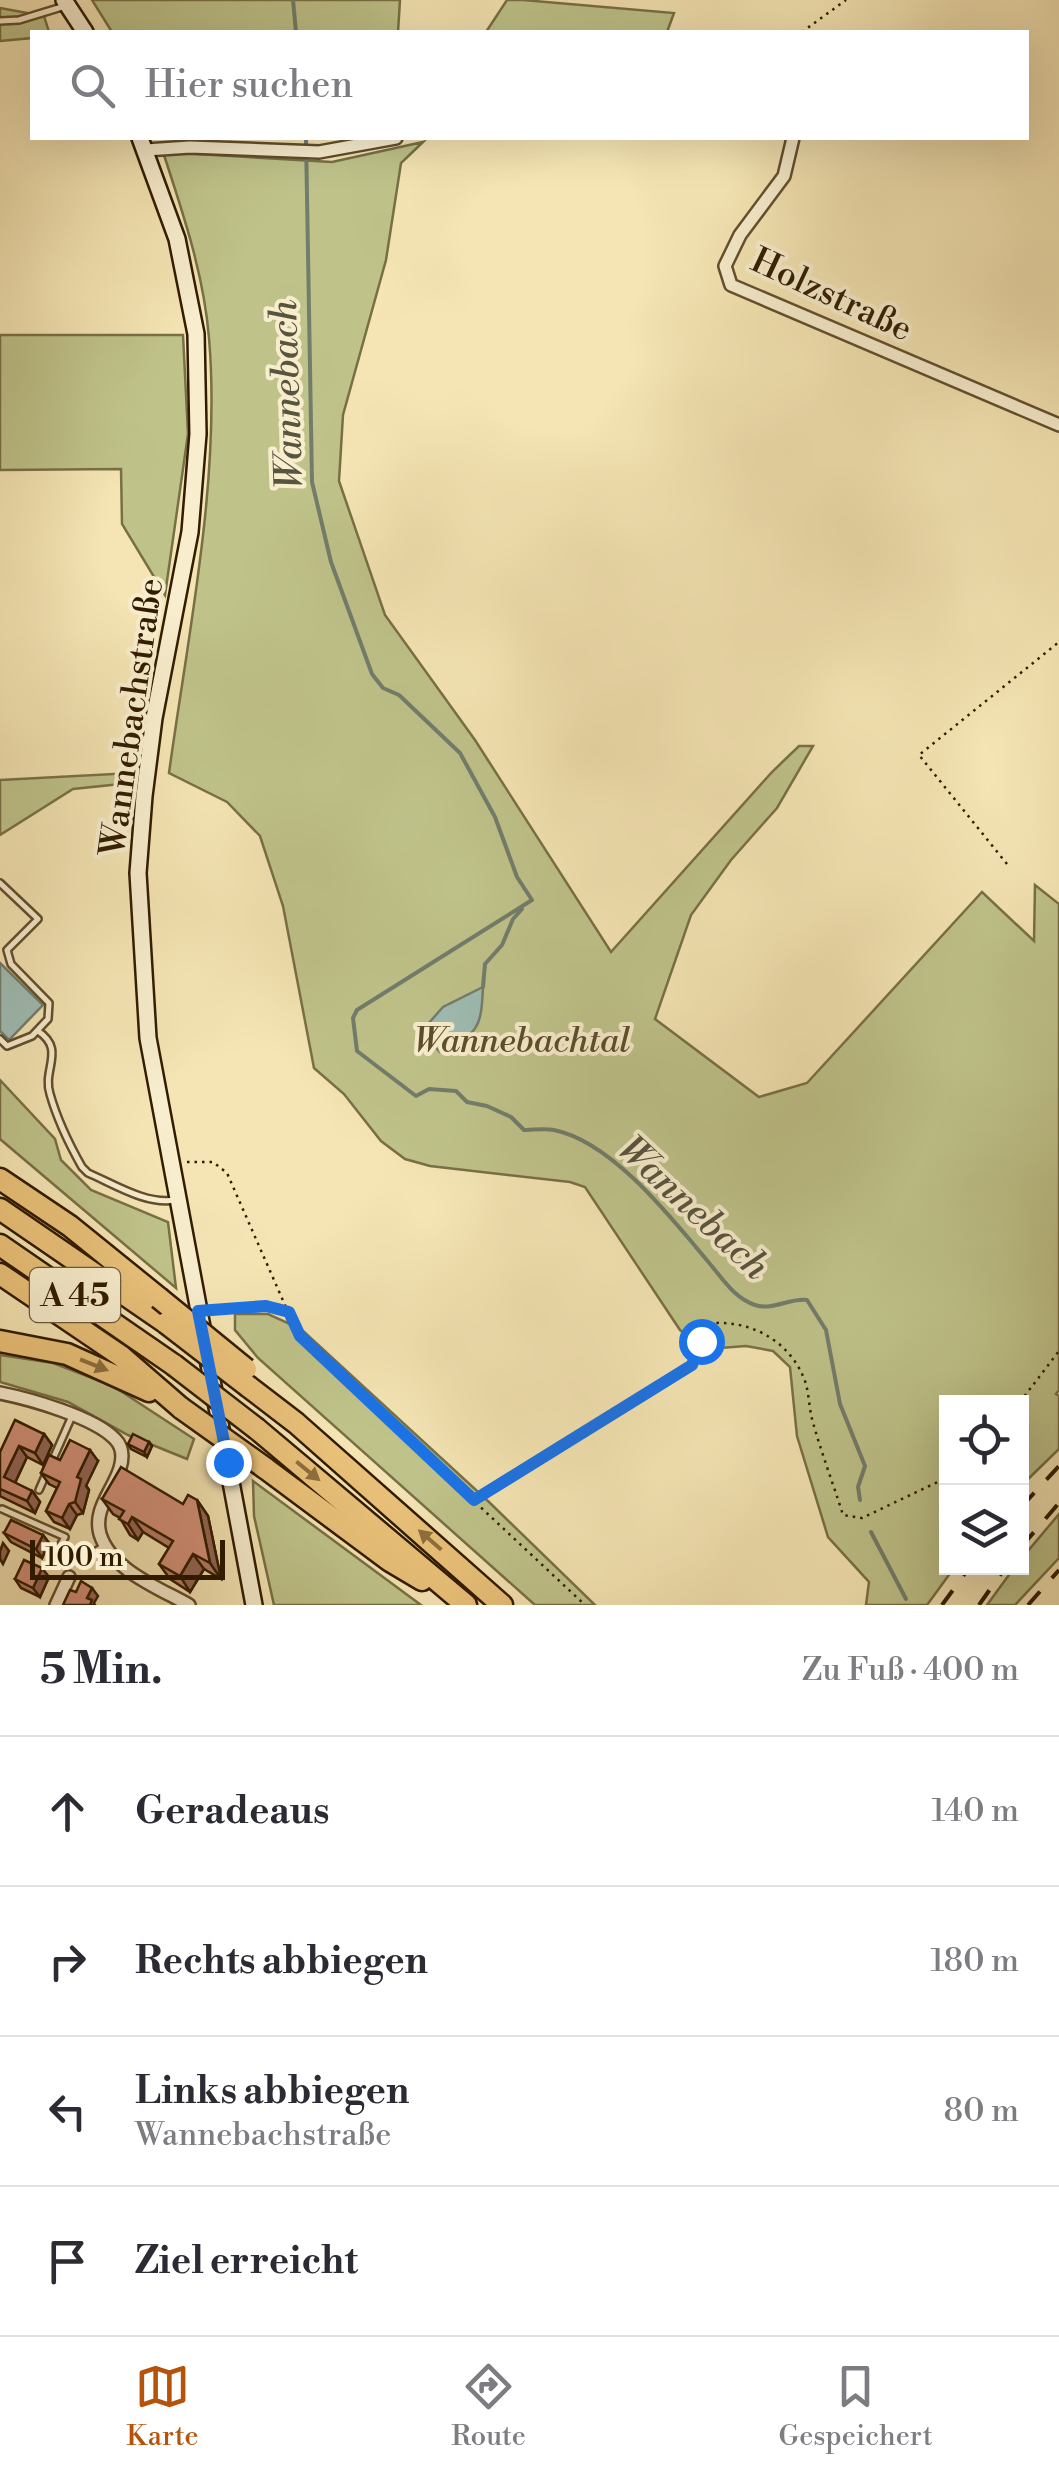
<!DOCTYPE html>
<html lang="de">
<meta charset="utf-8">
<style>
:root{--surface:#fff;--page:#f2f2f3;--text:#2b2b33;--muted:#7c7c81;--line:#e1e1e2;--accent:#b45309}
body{margin:0;font-family:"Libre Bodoni",serif;background:var(--page);color:var(--text)}
.controls{position:absolute;right:30px;bottom:30px;display:grid;overflow:hidden;border-radius:0px;box-shadow:0 10px 40px #0002}
.controls button{width:90px;height:90px;display:grid;place-items:center;padding:0;border:0;border-bottom:2px solid var(--line);background:var(--surface);color:var(--text);font:50px sans-serif}
.scale{position:absolute;left:30px;bottom:25px;width:195px;box-sizing:border-box;padding-left:10px;border:5px solid #311c00;border-top:0;font-size:28px;line-height:35px;white-space:nowrap;color:#311c00;-webkit-text-stroke:8px #f8eece;paint-order:stroke}
.stop{position:absolute;width:30px;height:30px;margin:-22px;border:8px solid #1a73e8;border-radius:50%;background:#fff}
.stop.end{background:#1a73e8;border-color:#fff;box-shadow:0 2px 10px #0008}
.list{margin:0;padding:0;list-style:none}
h2{display:flex;justify-content:space-between;align-items:center;height:130px;margin:0;padding:0 40px;font-size:42px}
h2 small{font-size:32px;font-weight:400;color:var(--muted)}
.list li{display:grid;grid-template-columns:65px 1fr auto;gap:30px;align-items:center;box-sizing:border-box;height:150px;padding:0 40px;border-top:2px solid var(--line)}
.list b{display:block;font-size:38px;white-space:nowrap}
.list p{margin:0;font-size:32px;white-space:nowrap;color:var(--muted)}
.list em{font-size:32px;font-style:normal;color:var(--muted)}
.icon{flex:none;width:55px;height:55px;fill:none;stroke:currentColor;stroke-width:2;stroke-linecap:round;stroke-linejoin:round}
.map{position:relative;flex:none;width:1059px;height:1605px;overflow:hidden}
.search{position:absolute;background:var(--surface);box-shadow:0 10px 40px #0002;left:30px;right:30px;top:30px;height:110px;display:flex;align-items:center;gap:25px;box-sizing:border-box;padding:0 35px;border-radius:0px;color:var(--muted);font-size:38px}
.sheet{height:730px;background:var(--surface)}
nav{display:flex;justify-content:space-around;align-items:center;box-sizing:border-box;height:140px;border-top:2px solid var(--line);background:var(--surface);font-size:28px;color:var(--muted)}
nav a{display:grid;justify-items:center;gap:5px}
nav .on{color:var(--accent)}
.map>svg:first-child{display:block}
.green{fill:#bfc38a;stroke:#787045;stroke-width:2.5}
.water{fill:#9ebdb4;stroke:#727d6c;stroke-width:2.5}
.lines{fill:none;stroke-linecap:round;stroke-linejoin:round}
.stream{stroke:#727d6c;stroke-width:4}
.lane-casing{stroke:#624e2d;stroke-width:10}
.street-casing{stroke:#624e2d;stroke-width:16}
.secondary-casing{stroke:#311c00;stroke-width:20}
.highway-casing{stroke:#311c00;stroke-width:25}
.path{stroke:#311c00;stroke-width:2.5;stroke-dasharray:2.5 5;stroke-linecap:butt}
.lane{stroke:#f8eece;stroke-width:5}
.street{stroke:#f8eece;stroke-width:11}
.secondary{stroke:#f8eece;stroke-width:15}
.highway{stroke:#eac27a;stroke-width:20}
.rail{stroke:#311c00;stroke-width:4;stroke-dasharray:18 18;stroke-linecap:butt}
.highway-bridge-casing{stroke:#311c00;stroke-width:25;stroke-linecap:butt}
.highway-bridge{stroke:#eac27a;stroke-width:20}
.wall{fill:#b57c68;stroke:#311c00;stroke-width:2.5}
.shaded-wall{fill:#936555;stroke:#311c00;stroke-width:2.5}
.building{fill:#d29079;stroke:#311c00;stroke-width:2.5}
.oneway{fill:#8e6f3d}
.route{stroke:#1a73e8;stroke-width:12}
.labels{text-anchor:middle;stroke-width:8;stroke-linejoin:round;paint-order:stroke}
.shield{fill:#f8eece;stroke:#6d5b3e;stroke-width:2.5}
.shield-label{font-size:32px;font-weight:bold;fill:#311c00}
.street-label{font-size:35px;fill:#311c00;stroke:#f8eece}
.park-label{font-size:35px;font-style:italic;fill:#5c4e29;stroke:#f8eece}
.water-label{font-size:38px;font-style:italic;fill:#57543f;stroke:#f8eece}
</style>
<div class="map">
<svg width="1059" height="1605" viewBox="0 0 1059 1605">
<rect width="100%" height="100%" fill="#f5e5b4"/>
<filter id="stains"><feTurbulence type="fractalNoise" baseFrequency=".002" numOctaves="4"/><feColorMatrix values="0 0 0 0 .2 0 0 0 0 .09 0 0 0 0 .02 0 0 0 .5 -.17"/></filter>
<radialGradient id="worn" r=".72"><stop offset=".6" stop-color="#630" stop-opacity="0"/><stop offset="1" stop-color="#630" stop-opacity=".3"/></radialGradient>
<g class="green">
<polygon points="92,0 400,0 398,32 112,32"/>
<polygon points="507,0 523,0 674,13 667,32 486,32"/>
<polygon points="0,8 44,16 49,32 32,32 32,38 0,41"/>
<path d="M423 142 401 163 386 260 343 415 339 481 385 615 475 740 611 952 772 772 799 746H813L777 808 731 860 691 915 655 1019 759 1097 807 1083 982 892 1034 941 1035 885 1059 904V1390L1056 1394 1059 1396V1449L1022 1485V1402H946V1568H954L927 1605H866L869 1582 828 1537 797 1436 790 1367 773 1351 746 1346 707 1349 680 1330 585 1187 570 1182 430 1166 405 1159 381 1141 344 1094 314 1068 283 906 260 836 227 802 169 773C188 634 221 478 209 338 204 275 183 213 163 152L332 162Z"/>
<polygon points="0,335 183,335 188,434 165,595 122,524 121,469 0,470"/>
<polygon points="132,773 130,783 73,789 0,835 0,780"/>
<polygon points="0,1080 55,1139 61,1160 91,1190 168,1222 176,1288 0,1139"/>
<polygon points="235,1314 268,1314 301,1329 489,1502 595,1605 535,1605 258,1358 235,1330"/>
<polygon points="0,1355 53,1363 113,1386 194,1439 187,1459 128,1435 68,1402 0,1382"/>
<polygon points="253,1481 421,1605 274,1605 254,1516"/>
<polygon points="1059,1514 1059,1558 1015,1605 987,1605 1014,1568 1022,1568 1022,1558"/>
</g>
<g class="water">
<polygon points="0,963 43,1005 9,1040 0,1031"/>
<path d="M483 987C481 1031 478 1032 440 1052L428 1040V1024L443 1007Z"/>
</g>
<g class="lines">
<g class="stream">
<polyline points="293,0 296,32"/>
<path d="M306 138 312 482 331 562 372 674 383 688 399 695 460 753 495 817 517 877 532 900 357 1010 353 1018 357 1051 416 1096 429 1089 456 1091 467 1102 487 1106 511 1117 524 1130C533 1130 545 1128 554 1130 613 1142 673 1220 710 1264 723 1279 734 1298 755 1305 773 1311 788 1298 807 1300L826 1330 840 1404 865 1466 858 1487 860 1500"/>
<polyline points="483,987 485,964 502,945 513,919 522,909"/>
<polyline points="871,1532 906,1599"/>
</g>
<defs>
<g id="lane">
<polyline points="0,21 19,20 65,6"/>
<polyline points="0,883 38,919 7,950 11,964 49,1003 48,1019 32,1036 7,1046 0,1039"/>
<path d="M38 1031C66 1050 42 1069 50 1094 57 1119 69 1144 82 1167L88 1173C114 1184 146 1205 175 1200"/>
<polyline points="53,1459 72,1416"/>
<polyline points="39,1490 46,1474"/>
<path d="M2 1509 65 1537 57 1551C78 1559 87 1559 105 1545"/>
</g>
<g id="street">
<polyline points="793,138 784,176 740,235 725,266 731,285 1059,425"/>
<polyline points="146,150 190,147 319,152 396,138"/>
<path d="M0 1393C30 1399 94 1417 115 1439 123 1447 123 1458 120 1468 113 1491 93 1509 100 1534 111 1570 159 1588 189 1605"/>
<polyline points="56,1605 69,1577"/>
</g>
<g id="secondary">
<polyline points="64,0 85,32"/>
<polyline points="140,138 177,239 196,334 198,434 190,532 154,718 144,796 138,873 148,1038 254,1605"/>
</g>
<g id="highway">
<polyline points="0,1179 70,1226 159,1298"/>
<polyline points="0,1209 166,1323"/>
<polyline points="0,1245 174,1365"/>
<polyline points="0,1274 121,1356 181,1408"/>
<polyline points="0,1341 67,1354 149,1391"/>
<polyline points="249,1387 296,1423 502,1605"/>
<polyline points="257,1429 466,1605"/>
<polyline points="265,1468 390,1561 422,1580"/>
</g>
</defs>
<use href="#lane" class="lane-casing"/>
<use href="#street" class="street-casing"/>
<use href="#secondary" class="secondary-casing"/>
<use href="#highway" class="highway-casing"/>
<g class="path">
<polyline points="802,32 846,0"/>
<polyline points="1007,864 919,755 1059,642"/>
<polyline points="187,1162 213,1162 227,1173 299,1337 585,1605"/>
<polyline points="212,1310 267,1306 288,1312"/>
<polyline points="1020,1402 1059,1351"/>
<path d="M473 1500 692 1365 701 1341 714 1323C754 1321 791 1343 805 1381 809 1393 809 1407 812 1419 821 1452 833 1483 843 1515L862 1518 946 1478"/>
</g>
<use href="#lane" class="lane"/>
<use href="#street" class="street"/>
<use href="#secondary" class="secondary"/>
<use href="#highway" class="highway"/>
<g class="rail">
<polyline points="1022,1506 1059,1466"/>
<polyline points="1022,1546 1059,1503"/>
<polyline points="942,1605 969,1568"/>
<polyline points="979,1605 1005,1568"/>
<polyline points="1028,1605 1059,1570"/>
</g>
<defs>
<g id="highway-bridge">
<polyline points="159,1298 246,1369"/>
<polyline points="166,1323 249,1387"/>
<polyline points="174,1365 257,1429"/>
<polyline points="181,1408 265,1468"/>
</g>
</defs>
<use href="#highway-bridge" class="highway-bridge-casing"/>
<use href="#highway-bridge" class="highway-bridge"/>
</g>
<g class="wall">
<polygon points="44,1434 52,1445 43,1465 27,1457 15,1483 32,1491 40,1502 35,1513 0,1496 0,1452"/>
<polygon points="149,1442 152,1446 147,1457 131,1449 128,1444"/>
<polygon points="60,1460 98,1461 86,1485 89,1490 83,1513 77,1515 70,1529 54,1522 46,1511 57,1488 49,1484 41,1473"/>
<polygon points="102,1499 183,1504 197,1500 208,1516 221,1579 204,1569 190,1592 170,1579 159,1564 169,1548 143,1532 138,1540 130,1535 120,1518 113,1514"/>
<polygon points="4,1533 43,1535 49,1543 42,1558 11,1542"/>
<polygon points="49,1577 40,1597 21,1588 15,1579"/>
</g>
<g class="shaded-wall">
<polygon points="44,1434 52,1445 43,1465 35,1453"/>
<polygon points="149,1442 152,1446 147,1457 144,1452"/>
<polygon points="19,1446 27,1457 12,1489 4,1477"/>
<polygon points="90,1450 98,1461 86,1486 89,1490 83,1513 75,1502 77,1477"/>
<polygon points="32,1491 40,1502 35,1513 27,1501"/>
<polygon points="197,1500 208,1516 221,1579 210,1563"/>
<polygon points="69,1504 77,1515 70,1529 62,1518"/>
<polygon points="132,1517 143,1532 138,1540 128,1524"/>
<polygon points="43,1535 49,1543 42,1558 36,1549"/>
<polygon points="3,1543 9,1551 3,1564 0,1559 0,1551"/>
<polygon points="193,1554 204,1569 190,1592 180,1576"/>
<polygon points="42,1568 49,1577 40,1597 33,1588"/>
<polygon points="92,1588 98,1596 94,1603 95,1605 90,1605 87,1598"/>
</g>
<g class="building">
<polygon points="15,1420 44,1434 35,1453 19,1446 4,1477 32,1491 27,1501 0,1489 0,1452"/>
<polygon points="133,1434 149,1442 144,1452 128,1444"/>
<polygon points="70,1440 90,1450 77,1477 81,1479 75,1502 69,1504 62,1518 46,1511 60,1482 41,1473 49,1455 60,1460"/>
<polygon points="121,1467 183,1504 188,1495 197,1500 210,1563 193,1554 180,1576 159,1564 173,1541 132,1517 128,1524 119,1519 124,1511 102,1499"/>
<polygon points="11,1520 43,1535 36,1549 4,1533"/>
<polygon points="24,1560 42,1568 33,1588 15,1579"/>
<polygon points="81,1581 92,1588 87,1598 92,1600 90,1605 63,1605 70,1590 76,1592"/>
</g>
<defs><path id="oneway-solid" d="M-6-.8H1V-3.2L6.5 0L1 3.2V.8H-6Z" transform="scale(2.5)"/></defs>
<g class="oneway">
<use href="#oneway-solid" transform="translate(94 1365) rotate(22)"/>
<use href="#oneway-solid" transform="translate(308 1471) rotate(39)"/>
<use href="#oneway-solid" transform="translate(430 1540) rotate(-139)"/>
</g>
<g class="lines">
<polyline class="route" points="228,1462 198,1311 266,1306 289,1312 300,1336 474,1500 692,1365 701,1341"/>
</g>
<g class="labels">
<rect class="shield" x="30" y="1268" width="90" height="54" rx="8"/>
<g class="shield-label">
<text x="75" y="1306">A 45</text>
</g>
<g class="street-label">
<text transform="translate(832 294) rotate(25)" y="12">Holzstraße</text>
<text transform="translate(131 717) rotate(-82)" y="12">Wannebachstraße</text>
</g>
<g class="park-label">
<text x="522" y="1052">Wannebachtal</text>
</g>
<g class="water-label">
<text transform="translate(286 395) rotate(-92)" y="13">Wannebach</text>
<text transform="translate(694 1207) rotate(43)" y="13">Wannebach</text>
</g>
</g>
<rect width="100%" height="100%" filter="url(#stains)"/>
<rect width="100%" height="100%" fill="url(#worn)"/>
</svg>
<div class="controls">
<button><svg class="icon" aria-label="locate" viewBox="0 0 24 24"><circle cx="12" cy="12" r="6"/><path d="M12 2v4M12 18v4M2 12h4M18 12h4"/></svg></button>
<button><svg class="icon" aria-label="layers" viewBox="0 0 24 24"><path d="M12 4l9 5-9 5-9-5zM3 14l9 5 9-5"/></svg></button>
</div>
<div class="scale">100 m</div>
<div class="stop" style="left:701px;top:1341px"></div>
<div class="stop end" style="left:228px;top:1462px"></div>
<div class="search"><svg class="icon" aria-label="search" viewBox="0 0 24 24"><circle cx="10" cy="10" r="6"/><path d="M15 15l6 6"/></svg>Hier suchen</div>
</div>
<section class="sheet">
<h2>5 Min.<small>Zu Fuß · 400 m</small></h2>
<ul class="list">
<li><svg class="icon" aria-label="ahead" viewBox="0 0 24 24"><path d="M12 20V5M6 11l6-6 6 6"/></svg><div><b>Geradeaus</b></div><em>140 m</em></li>
<li><svg class="icon" aria-label="right" viewBox="0 0 24 24"><path d="M7 20v-9h11M14 6l5 5-5 5"/></svg><div><b>Rechts abbiegen</b></div><em>180 m</em></li>
<li><svg class="icon" aria-label="left" viewBox="0 0 24 24"><path d="M17 20v-9H6M10 6l-5 5 5 5"/></svg><div><b>Links abbiegen</b><p>Wannebachstraße</p></div><em>80 m</em></li>
<li><svg class="icon" aria-label="arrive" viewBox="0 0 24 24"><path d="M6 21V4h12l-3 4 3 4H6"/></svg><div><b>Ziel erreicht</b></div></li>
</ul>
</section>
<nav>
<a class="on"><svg class="icon" aria-label="map" viewBox="0 0 24 24"><path d="M3 6l6-2 6 2 6-2v14l-6 2-6-2-6 2zM9 4v14M15 6v14"/></svg>Karte</a>
<a><svg class="icon" aria-label="directions" viewBox="0 0 24 24"><path d="M12 3l9 9-9 9-9-9zM9 14v-3h6M13 9l2 2-2 2"/></svg>Route</a>
<a><svg class="icon" aria-label="saved" viewBox="0 0 24 24"><path d="M7 4h10v16l-5-4-5 4z"/></svg>Gespeichert</a>
</nav>
